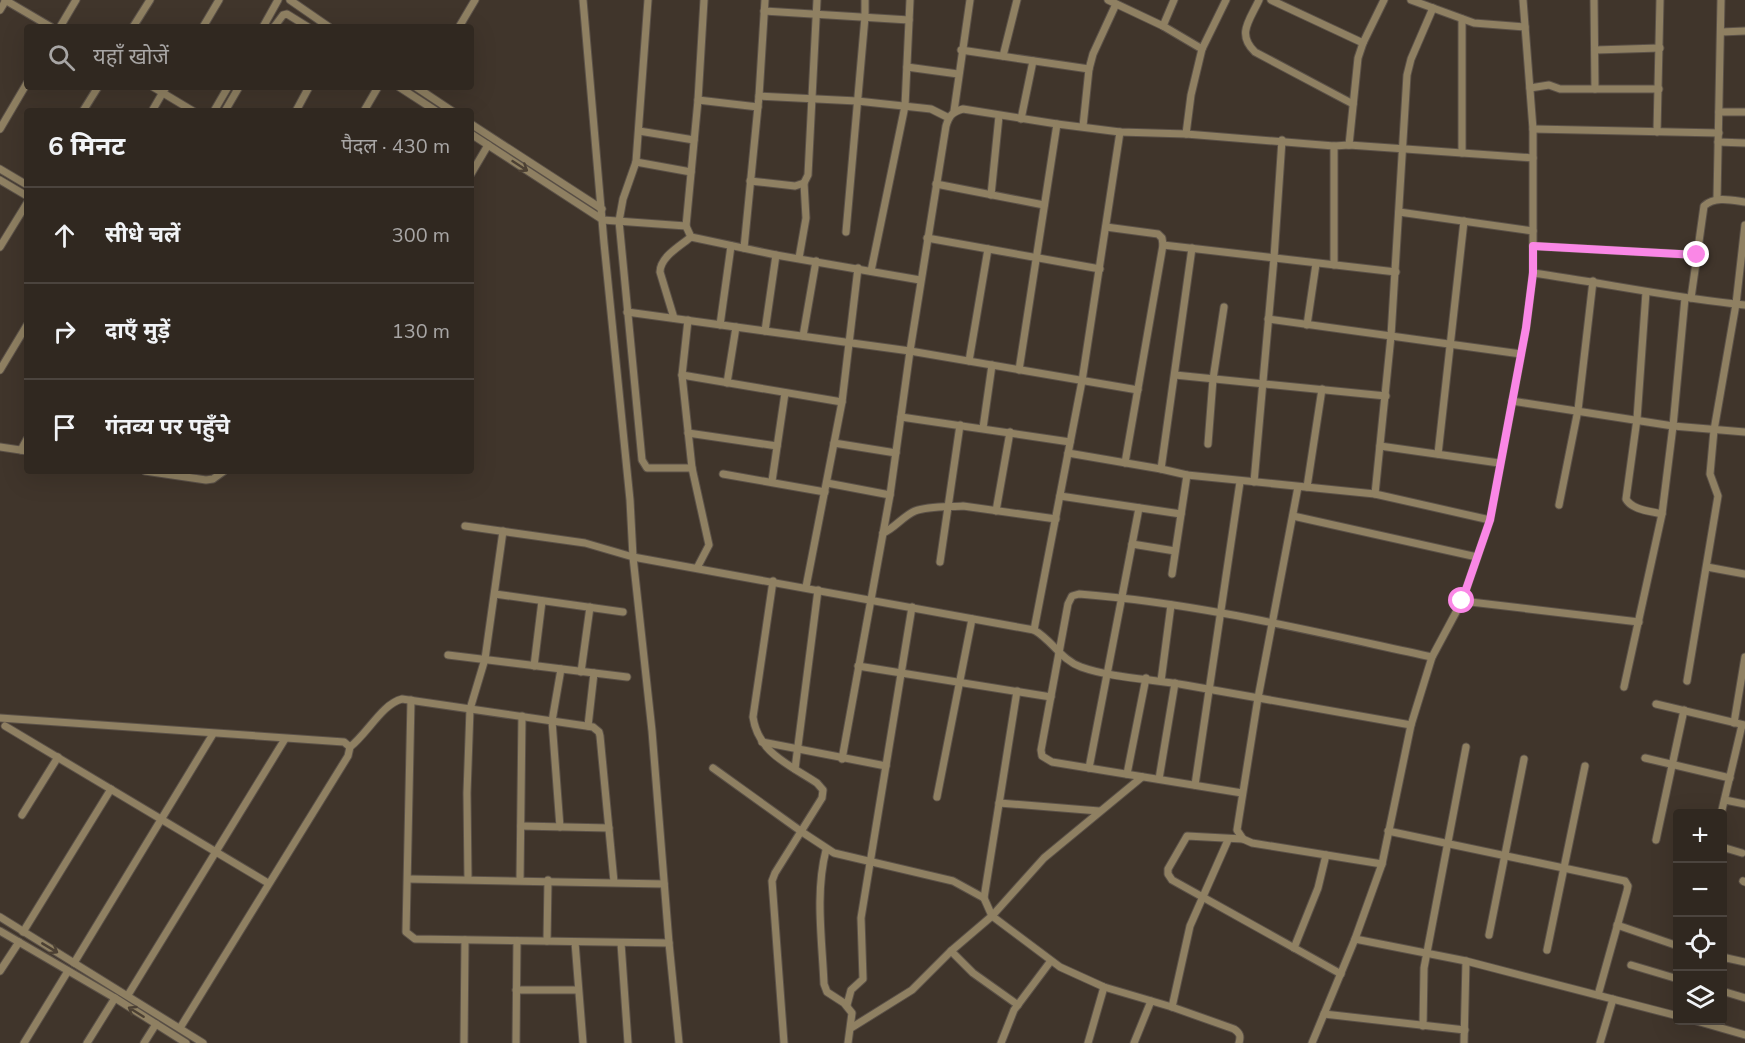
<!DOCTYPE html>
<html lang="hi">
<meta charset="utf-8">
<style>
:root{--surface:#302820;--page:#383029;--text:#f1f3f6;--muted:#a8a6a5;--line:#4b443e}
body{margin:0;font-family:"Nunito Sans","Noto Sans Devanagari",sans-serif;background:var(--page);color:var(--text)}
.controls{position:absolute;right:18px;bottom:18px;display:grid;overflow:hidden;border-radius:6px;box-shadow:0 6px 24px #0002}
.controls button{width:54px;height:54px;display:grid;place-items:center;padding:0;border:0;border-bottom:2px solid var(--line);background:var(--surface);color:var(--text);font:30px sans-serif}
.stop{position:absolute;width:18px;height:18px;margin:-14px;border:4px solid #fa87e6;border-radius:50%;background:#fff}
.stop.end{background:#fa87e6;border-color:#fff;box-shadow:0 2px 6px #0008}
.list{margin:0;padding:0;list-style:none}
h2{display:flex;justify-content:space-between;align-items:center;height:78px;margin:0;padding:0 24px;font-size:26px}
h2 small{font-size:20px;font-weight:400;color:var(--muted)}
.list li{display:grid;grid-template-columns:39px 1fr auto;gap:18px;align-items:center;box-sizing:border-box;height:96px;padding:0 24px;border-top:2px solid var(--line)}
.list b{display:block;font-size:22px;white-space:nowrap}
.list em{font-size:20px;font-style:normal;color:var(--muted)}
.icon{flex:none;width:33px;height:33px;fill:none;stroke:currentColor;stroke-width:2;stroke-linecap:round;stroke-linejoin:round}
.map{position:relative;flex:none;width:1745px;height:1043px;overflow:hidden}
.search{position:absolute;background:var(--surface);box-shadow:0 6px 24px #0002;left:24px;top:24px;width:450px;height:66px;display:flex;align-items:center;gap:15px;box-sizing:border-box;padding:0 21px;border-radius:6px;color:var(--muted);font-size:22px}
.panel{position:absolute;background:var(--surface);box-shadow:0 6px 24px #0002;left:24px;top:108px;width:450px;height:366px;border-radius:6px}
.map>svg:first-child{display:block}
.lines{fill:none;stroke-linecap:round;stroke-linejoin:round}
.minor-casing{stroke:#5b5148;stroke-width:9}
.minor{stroke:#8f8062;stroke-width:7}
.oneway{stroke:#4c4033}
.route{stroke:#fa87e6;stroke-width:8}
</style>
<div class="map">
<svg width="1745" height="1043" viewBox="0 0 1745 1043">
<rect width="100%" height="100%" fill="#40352b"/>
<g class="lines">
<defs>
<g id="minor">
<polyline points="5,0 51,27"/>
<polyline points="290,0 329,27"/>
<polyline points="583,0 604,243 630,500 633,557 652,731 669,943 679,1043"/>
<polyline points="648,0 636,162 623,199 619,221 642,460 647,468 692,468"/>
<polyline points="704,0 698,100 686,226 691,237 776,255 920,280"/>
<polyline points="1108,0 1163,26 1202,49"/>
<path d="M1259 0C1250 20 1236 34 1255 52L1353 104"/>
<polyline points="1271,0 1363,43"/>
<polyline points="1411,0 1474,23 1525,27"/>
<polyline points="1594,0 1595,89"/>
<polyline points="0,10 6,0"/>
<polyline points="764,11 909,20"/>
<polyline points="1163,26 1174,0"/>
<polyline points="60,27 76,0"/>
<polyline points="133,27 150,0"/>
<polyline points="203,27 219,0"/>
<polyline points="263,27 278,0"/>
<polyline points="274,27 283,15 287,14 308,27"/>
<polyline points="459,27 475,0"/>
<polyline points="1721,32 1745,31"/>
<polyline points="961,50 1089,69"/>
<polyline points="1595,50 1660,48"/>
<polyline points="1003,56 1017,0"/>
<polyline points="907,67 958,74"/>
<polyline points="153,87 193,111"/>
<polyline points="399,87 436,111"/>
<polyline points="416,87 452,111"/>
<polyline points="1530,88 1549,85 1560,89 1659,89"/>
<polyline points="759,96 857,101 922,108 931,109 949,118"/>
<polyline points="698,100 758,107"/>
<polyline points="83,111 98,87"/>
<polyline points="152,111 166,87"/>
<polyline points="214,111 228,87"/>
<polyline points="225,111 239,87"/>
<polyline points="296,111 309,87"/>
<polyline points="364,111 378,87"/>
<polyline points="954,111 970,0"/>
<polyline points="1719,112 1745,112"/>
<polyline points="1021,119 1033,61"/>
<polyline points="471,124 602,209"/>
<polyline points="1083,126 1089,69 1093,54 1116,4"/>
<polyline points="0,129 27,83"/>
<polyline points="1533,129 1719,133"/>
<polyline points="639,131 694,140"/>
<polyline points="1657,132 1660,0"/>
<polyline points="471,134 603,220 686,226"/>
<polyline points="1186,134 1191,95 1202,49 1226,0"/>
<polyline points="1718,142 1745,143"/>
<polyline points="1349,145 1358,58 1363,43 1384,0"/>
<polyline points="1462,153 1462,19"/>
<polyline points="636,162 691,172"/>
<polyline points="0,169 27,185"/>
<polyline points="471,174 488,145"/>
<polyline points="0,180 27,196"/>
<polyline points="750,181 795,186 804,183 808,175 817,0"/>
<polyline points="936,184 1044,205"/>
<polyline points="991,195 999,116"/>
<polyline points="1717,199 1721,0"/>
<polyline points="1399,212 1533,231"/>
<polyline points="1106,227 1158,234 1162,238 1163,245 1125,463"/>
<polyline points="846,232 865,17 865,0"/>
<polyline points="927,238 1100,269"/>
<polyline points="1163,245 1396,272"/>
<polyline points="1533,246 1697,255"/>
<polyline points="0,247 27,203"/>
<polyline points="744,248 759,96 765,0"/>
<polyline points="799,258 806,218 804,183"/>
<polyline points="1334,265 1334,146"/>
<polyline points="871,271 905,106 910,0"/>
<path d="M1533 273C1604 283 1674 298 1745 305"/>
<path d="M1646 292 1637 419 1626 499C1632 510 1650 511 1662 514"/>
<path d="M1691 298 1704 206C1715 196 1731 200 1745 202"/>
<polyline points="627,312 910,351 1138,390"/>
<path d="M674 318 660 272C660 257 680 246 691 237"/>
<polyline points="1268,319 1521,354"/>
<polyline points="688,320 682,375 692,468 709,545 697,568"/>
<polyline points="720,325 731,246"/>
<polyline points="1307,325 1316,264"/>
<polyline points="765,331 776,255"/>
<polyline points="803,336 816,261"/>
<polyline points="969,361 988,249"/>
<polyline points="0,370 27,325"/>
<polyline points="1019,370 1057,124"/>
<polyline points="682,375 842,402"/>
<polyline points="1175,375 1386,396"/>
<polyline points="727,383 736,327"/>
<polyline points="1512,401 1673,426 1745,432"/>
<polyline points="901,417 1070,442"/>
<polyline points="983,428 992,365"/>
<polyline points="688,433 777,446"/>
<polyline points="834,443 896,453"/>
<polyline points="1208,444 1213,379 1224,307"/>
<polyline points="1380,446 1499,463"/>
<polyline points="0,447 27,451"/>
<polyline points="21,450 27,439"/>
<polyline points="1068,453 1161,469 1187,475 1375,494 1490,520"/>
<polyline points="1438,454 1464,221"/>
<polyline points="1161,469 1192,248"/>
<polyline points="145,471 206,480 213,479 224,471"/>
<polyline points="723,474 825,492"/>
<polyline points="772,481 785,393"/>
<polyline points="1254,482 1274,258 1282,140"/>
<polyline points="827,483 890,495"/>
<polyline points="1298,487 1258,698 1237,830 1243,839 1252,843 1382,864"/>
<polyline points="1307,487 1322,389"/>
<polyline points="1375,494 1391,336 1407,75 1411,59 1433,8"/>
<polyline points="1060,496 1181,514"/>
<polyline points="1559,505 1578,410 1593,281"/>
<polyline points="996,511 1010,432"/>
<polyline points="1293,516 1477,557"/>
<path d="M465 526 585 543 633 557 1034 630C1052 640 1061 660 1081 667 1112 678 1151 679 1185 685 1260 698 1335 711 1411 725"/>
<path d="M883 533C895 528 903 516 915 511 928 506 948 507 963 506L1056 519"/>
<polyline points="1132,544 1175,551"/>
<polyline points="940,562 960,425"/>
<polyline points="1707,567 1745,574"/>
<polyline points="1172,574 1187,475"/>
<path d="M773 581 753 717C758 753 790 765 817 783L823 790 822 798 775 873 772 881 784 1043"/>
<polyline points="806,587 842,402 858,268"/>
<polyline points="495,594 623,612"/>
<polyline points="1462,601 1639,622"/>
<polyline points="1034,630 1082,381 1120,132"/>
<polyline points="448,655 627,677"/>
<polyline points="534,666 542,601"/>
<polyline points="858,666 1051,697"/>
<polyline points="581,672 590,607"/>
<polyline points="1161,681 1171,605"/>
<polyline points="1687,681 1718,496 1710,474 1714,430 1736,304 1745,225"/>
<polyline points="1624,687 1662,514 1673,426 1685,298"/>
<path d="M1017 691 984 898 992 916 1060 967 1104 987 1172 1007 1234 1029C1240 1033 1241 1036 1239 1043"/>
<polyline points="411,700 406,932 415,939 669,943"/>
<polyline points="1656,704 1745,725"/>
<polyline points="0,718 344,742 350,747 348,756 180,1028"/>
<polyline points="1734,723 1745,657"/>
<polyline points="5,726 268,883"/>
<polyline points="588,726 594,673"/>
<polyline points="762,742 886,766"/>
<path d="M350 747C368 733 382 704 402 699L593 727 599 732 600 736 614 882"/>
<polyline points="1645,758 1730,778"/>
<path d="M842 759 890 495 910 351 946 126C949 116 952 112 963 109L1057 124 1120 132 1186 134 1334 146 1349 145 1533 158"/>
<polyline points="713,768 802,832 834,853 953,881 984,898"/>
<polyline points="1089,768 1139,508"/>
<polyline points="795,769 818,590"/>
<polyline points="1127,774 1146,678"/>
<polyline points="1159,779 1175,683"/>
<polyline points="1195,785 1240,482"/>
<path d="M1242 793 1052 762 1042 756 1041 750 1068 604 1072 596 1079 594C1198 603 1315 632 1432 657"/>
<polyline points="937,797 972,619"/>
<polyline points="1725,800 1745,804"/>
<polyline points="999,803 1099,811"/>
<polyline points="1721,814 1742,725"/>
<polyline points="22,815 58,757"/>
<polyline points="521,826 609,828"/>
<polyline points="560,827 552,721 561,669"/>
<polyline points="1388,831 1625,881 1628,886 1627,891 1598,995"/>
<polyline points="1243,839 1187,836 1168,869 1168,874 1172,880 1341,974"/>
<polyline points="1656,840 1684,710"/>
<polyline points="1722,847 1742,853"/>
<path d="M826 850C815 893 822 939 824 984L827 992 844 1003 852 1013 848 1043"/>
<polyline points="408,879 664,884"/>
<polyline points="468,879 467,793 470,709 485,659 503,531"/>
<polyline points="520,880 522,716"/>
<polyline points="1743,881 1745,882"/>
<polyline points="0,917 203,1043"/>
<polyline points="1617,925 1678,946"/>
<polyline points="0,931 115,998 186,1043"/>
<polyline points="23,932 111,789"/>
<polyline points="1489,935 1524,759"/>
<polyline points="1355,939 1466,961 1678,1016"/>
<polyline points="547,941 548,880"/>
<polyline points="575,942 583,1043"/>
<polyline points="621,943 628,1043"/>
<polyline points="1294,948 1318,888 1326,855"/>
<polyline points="1547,950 1585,766"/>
<polyline points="951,951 973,973 1018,1005"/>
<polyline points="1722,957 1745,962"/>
<polyline points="74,963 213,734"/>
<polyline points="1631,965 1678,979"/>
<polyline points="0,971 19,942"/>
<polyline points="516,990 578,990"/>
<polyline points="1722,991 1745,998"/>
<polyline points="128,995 285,739"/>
<polyline points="847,1005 851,990 863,979 861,918 912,607"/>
<polyline points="1172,1007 1190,926 1228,840"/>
<polyline points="1324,1014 1465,1030"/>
<polyline points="1693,1020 1745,1035"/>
<polyline points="1423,1026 1424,968 1466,747"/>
<polyline points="851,1028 912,990 951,951 992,916 1044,858 1142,777"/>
<polyline points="24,1043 68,971"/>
<polyline points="87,1043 115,998"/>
<polyline points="144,1043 156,1024"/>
<polyline points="464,1043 465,940"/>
<polyline points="516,1043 517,941"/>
<polyline points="1001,1043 1014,1010 1050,962"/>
<polyline points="1088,1043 1104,987"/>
<polyline points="1134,1043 1151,1001"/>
<polyline points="1312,1043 1355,939 1382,864 1411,725 1432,657 1462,601 1490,520 1526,328 1533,273 1533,129 1523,0"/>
<polyline points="1464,1043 1466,961"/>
<polyline points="1600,1043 1613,999"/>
</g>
</defs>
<use href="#minor" class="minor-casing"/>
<use href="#minor" class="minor"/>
</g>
<defs><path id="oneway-shaft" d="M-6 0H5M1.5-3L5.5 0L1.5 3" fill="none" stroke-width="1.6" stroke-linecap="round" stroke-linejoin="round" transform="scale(1.5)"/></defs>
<g class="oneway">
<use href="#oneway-shaft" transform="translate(520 166) rotate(33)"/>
<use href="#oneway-shaft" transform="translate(50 948) rotate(31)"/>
<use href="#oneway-shaft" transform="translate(136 1012) rotate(-148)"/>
</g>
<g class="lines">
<polyline class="route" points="1462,601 1490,520 1526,328 1533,273 1533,246 1697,255"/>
</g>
</svg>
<div class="controls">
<button>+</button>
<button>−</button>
<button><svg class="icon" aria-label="locate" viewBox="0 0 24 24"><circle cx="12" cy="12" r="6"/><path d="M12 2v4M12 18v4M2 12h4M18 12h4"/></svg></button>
<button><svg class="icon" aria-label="layers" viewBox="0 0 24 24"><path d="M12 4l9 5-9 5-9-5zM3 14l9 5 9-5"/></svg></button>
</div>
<div class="stop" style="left:1462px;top:601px"></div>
<div class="stop end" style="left:1697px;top:255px"></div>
<div class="search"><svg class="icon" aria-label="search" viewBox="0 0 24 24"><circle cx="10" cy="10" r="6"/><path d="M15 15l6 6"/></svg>यहाँ खोजें</div>
<section class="panel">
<h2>6 मिनट<small>पैदल · 430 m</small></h2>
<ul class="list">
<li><svg class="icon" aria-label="ahead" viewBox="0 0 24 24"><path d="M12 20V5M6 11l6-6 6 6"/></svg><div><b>सीधे चलें</b></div><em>300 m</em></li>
<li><svg class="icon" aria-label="right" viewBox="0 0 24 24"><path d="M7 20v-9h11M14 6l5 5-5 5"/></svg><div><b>दाएँ मुड़ें</b></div><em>130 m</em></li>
<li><svg class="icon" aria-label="arrive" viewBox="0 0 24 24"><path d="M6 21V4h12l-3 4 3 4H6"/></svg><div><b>गंतव्य पर पहुँचे</b></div></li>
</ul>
</section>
</div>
